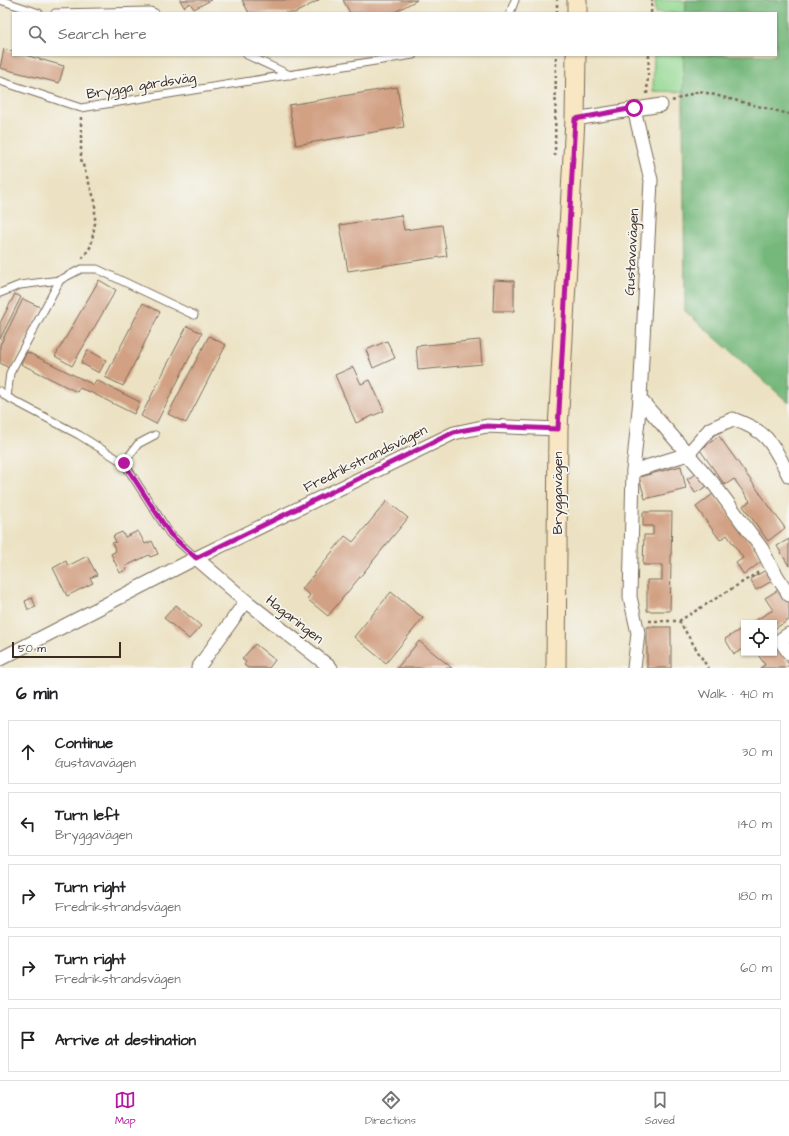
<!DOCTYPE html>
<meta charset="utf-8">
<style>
:root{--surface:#fff;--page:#f2f2f2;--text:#202124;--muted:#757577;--line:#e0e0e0;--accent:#b5179e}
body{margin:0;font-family:"Architects Daughter",sans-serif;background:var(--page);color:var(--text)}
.controls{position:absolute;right:12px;bottom:12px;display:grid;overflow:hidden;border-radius:0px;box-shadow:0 1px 3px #0004}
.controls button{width:36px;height:36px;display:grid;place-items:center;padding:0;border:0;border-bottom:1px solid var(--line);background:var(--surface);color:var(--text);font:20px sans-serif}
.scale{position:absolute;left:12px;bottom:10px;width:109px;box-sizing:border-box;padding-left:4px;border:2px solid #3b2a1e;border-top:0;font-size:11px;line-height:14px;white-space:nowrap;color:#3b2a1e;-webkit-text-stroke:3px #f6f6f2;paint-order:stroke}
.stop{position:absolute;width:12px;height:12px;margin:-9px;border:3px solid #b5179e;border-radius:50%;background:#fff}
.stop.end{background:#b5179e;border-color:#fff;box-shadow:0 1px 4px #0008}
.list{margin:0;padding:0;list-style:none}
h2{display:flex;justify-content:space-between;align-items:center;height:52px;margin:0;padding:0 16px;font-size:17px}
h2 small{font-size:13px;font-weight:400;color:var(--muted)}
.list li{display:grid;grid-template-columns:26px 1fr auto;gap:12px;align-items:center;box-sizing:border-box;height:64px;margin:0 8px 8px;padding:0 8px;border:1px solid var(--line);border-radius:0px}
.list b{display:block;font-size:15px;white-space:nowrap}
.list p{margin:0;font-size:13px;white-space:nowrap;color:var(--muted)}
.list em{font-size:13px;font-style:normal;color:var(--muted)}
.icon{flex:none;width:22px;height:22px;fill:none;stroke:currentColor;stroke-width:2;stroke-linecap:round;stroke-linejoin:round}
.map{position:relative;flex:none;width:789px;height:668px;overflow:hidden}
.search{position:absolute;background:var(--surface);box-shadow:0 1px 3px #0004;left:12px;right:12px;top:12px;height:44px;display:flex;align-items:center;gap:10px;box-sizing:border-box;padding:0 14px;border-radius:0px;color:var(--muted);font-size:15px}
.sheet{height:412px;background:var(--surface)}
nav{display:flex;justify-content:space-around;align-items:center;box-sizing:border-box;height:56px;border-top:1px solid var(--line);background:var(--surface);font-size:11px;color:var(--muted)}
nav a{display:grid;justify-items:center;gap:2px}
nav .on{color:var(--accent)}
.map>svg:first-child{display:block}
.green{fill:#93d891;stroke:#678158}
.forest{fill:#76b87b;stroke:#58714c}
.building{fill:#d2a083}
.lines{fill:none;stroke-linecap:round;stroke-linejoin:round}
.service-casing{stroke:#796a58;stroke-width:9}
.minor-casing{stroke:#796a58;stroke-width:15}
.secondary-casing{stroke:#796a58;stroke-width:21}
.path{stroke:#796a58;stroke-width:2.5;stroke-dasharray:3 3;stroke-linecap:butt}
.service{stroke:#fff;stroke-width:7}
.minor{stroke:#fff;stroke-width:13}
.secondary{stroke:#f9e7c3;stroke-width:19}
.route{stroke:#b5179e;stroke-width:5}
.labels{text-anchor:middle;stroke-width:3.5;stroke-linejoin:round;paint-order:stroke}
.street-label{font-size:14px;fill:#3b2a1e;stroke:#f6f6f2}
</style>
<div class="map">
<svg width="789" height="668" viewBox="0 0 789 668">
<rect width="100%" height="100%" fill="#f6f6f2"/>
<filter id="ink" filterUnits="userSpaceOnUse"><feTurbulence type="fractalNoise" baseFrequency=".025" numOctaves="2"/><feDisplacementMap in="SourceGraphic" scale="8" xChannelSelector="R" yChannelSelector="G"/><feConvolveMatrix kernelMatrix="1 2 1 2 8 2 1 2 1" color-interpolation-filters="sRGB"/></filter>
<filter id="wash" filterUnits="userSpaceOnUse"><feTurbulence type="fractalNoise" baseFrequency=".012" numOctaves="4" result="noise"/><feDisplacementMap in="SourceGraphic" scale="16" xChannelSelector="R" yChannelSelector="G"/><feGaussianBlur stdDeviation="0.9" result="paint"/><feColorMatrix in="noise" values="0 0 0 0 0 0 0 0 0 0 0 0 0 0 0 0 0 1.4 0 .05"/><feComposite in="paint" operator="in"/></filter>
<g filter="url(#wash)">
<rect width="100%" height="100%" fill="#ece2c3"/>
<g class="green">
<polygon points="655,0 686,1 686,13 655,13"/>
<polygon points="654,55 684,55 683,92 653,91"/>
</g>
<polygon class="forest" points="686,0 789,0 789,403 685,311 683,110 684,55 776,55 776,13 686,13"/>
<g id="blocks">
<g class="building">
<polygon points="180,0 211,0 194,9 190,3 184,7"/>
<polygon points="242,0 319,0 295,13 249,13"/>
<polygon points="343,0 417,0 393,13 350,13"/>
<polygon points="4,49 13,52 13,55 25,55 64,66 59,83 0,68"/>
<polygon points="397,87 404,127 296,145 289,105"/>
<polygon points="401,215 404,230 442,225 447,256 348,271 340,225"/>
<polygon points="99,280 116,290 72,366 55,356"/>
<polygon points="494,280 514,281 514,311 493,311"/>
<polygon points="15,294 21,297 0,339 0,323"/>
<polygon points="23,299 42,308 11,369 0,363 0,345"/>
<polygon points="143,303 160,312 123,386 105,377"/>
<polygon points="187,326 202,333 156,424 141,416"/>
<polygon points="209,336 226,345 186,423 168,414"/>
<polygon points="480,340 482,364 418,370 416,346"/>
<polygon points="387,341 395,358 373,368 366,350"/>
<polygon points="88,350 106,360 99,373 81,363"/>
<polygon points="27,352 94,385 96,380 140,402 134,414 90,392 79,388 77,392 21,364"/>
<polygon points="353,367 361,384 370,380 384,411 356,423 335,375"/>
<polygon points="719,436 785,528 768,541 743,506 750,501 734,479 725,485 700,450"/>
<polygon points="681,466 686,489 645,499 639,477"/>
<polygon points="702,471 709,485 695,493 687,479"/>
<polygon points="713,494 763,560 744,575 736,563 743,558 727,535 720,540 696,507"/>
<polygon points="387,501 408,518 328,616 307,599 310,595 302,589 345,536 353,542"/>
<polygon points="643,512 672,512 670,611 647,611 647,580 662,580 662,565 643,565 644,535 653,535 653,526 643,526"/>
<polygon points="138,531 145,544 152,541 158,554 150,557 149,555 126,566 127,569 120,573 111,554 116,551 112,543 116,542 113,536 122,532 125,537"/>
<polygon points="789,539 789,566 777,546"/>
<polygon points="87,556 97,575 90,578 93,583 67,596 53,568 66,561 68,566"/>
<polygon points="768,569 774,580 756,590 750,579"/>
<polygon points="783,587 789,595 789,620 774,629 774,623 751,623 773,610 765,598"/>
<polygon points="391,592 423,618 386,663 354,637"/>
<polygon points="32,598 36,607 28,610 25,601"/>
<polygon points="176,605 201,626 189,639 164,618"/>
<rect x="647" y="627" width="24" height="41"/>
<polygon points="744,627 744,649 734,654 725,639"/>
<polygon points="774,640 789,665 785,668 760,668 765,665 757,653 774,653"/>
<polygon points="419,641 452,668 397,668"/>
<polygon points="255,644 275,660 269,668 248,668 244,665 246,662 242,659"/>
</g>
</g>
</g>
<g filter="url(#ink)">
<use href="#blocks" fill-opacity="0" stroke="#796a58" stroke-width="1"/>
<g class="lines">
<defs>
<g id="service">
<polyline points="0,0 39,13"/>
<polyline points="55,13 150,11 155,13"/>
<polyline points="510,13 515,0"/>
<polyline points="247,55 290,75"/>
<polyline points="0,81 81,108 413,55"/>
<polyline points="0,293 20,285 60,280 81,269 97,269 194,315"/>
<polyline points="0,391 7,397 79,435 124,463 170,534 196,558"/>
<polyline points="7,397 10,373 60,280"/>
<polyline points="124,463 138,444 155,435"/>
</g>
<g id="minor">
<polyline points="575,119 661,105"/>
<polyline points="640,399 713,483 762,549 770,565 789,595"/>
<path d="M633 471 688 454 710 429 733 419C769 432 772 443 789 476"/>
<polyline points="196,558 246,601"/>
<polyline points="789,634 780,640 789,653"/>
<polyline points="0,659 196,558 454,433 487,426 558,429"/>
<polyline points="198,668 246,601 331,668"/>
<polyline points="634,668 638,633 630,597 633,471 640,399 651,180 634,109"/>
</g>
<g id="secondary">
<polyline points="577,13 577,0"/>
<polyline points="556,668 558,429 575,119 576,55"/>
</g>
</defs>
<use href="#service" class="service-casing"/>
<use href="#minor" class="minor-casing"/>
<use href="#secondary" class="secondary-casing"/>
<g class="path">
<polyline points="557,13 557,0"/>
<polyline points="651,13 652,0"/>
<polyline points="647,94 649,55"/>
<polyline points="672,101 699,91 789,114"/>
<polyline points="81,117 81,159 95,201 95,223 91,246 82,259"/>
<polyline points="555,156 556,55"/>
<polyline points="649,621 679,621 759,572"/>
<polyline points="679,621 708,668"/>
</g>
<use href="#service" class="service"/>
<use href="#minor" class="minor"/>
<use href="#secondary" class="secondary"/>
</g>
</g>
<g class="lines" filter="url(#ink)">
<polyline class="route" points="124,463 170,534 196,558 454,432 487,426 558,429 575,119 634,108"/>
</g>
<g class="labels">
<g class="street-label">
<text transform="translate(141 85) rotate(-9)" y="5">Brygga gårdsväg</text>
<text transform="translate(631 252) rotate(-87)" y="5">Gustavavägen</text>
<text transform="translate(365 458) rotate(-26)" y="5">Fredrikstrandsvägen</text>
<text transform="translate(557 493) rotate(-90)" y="5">Bryggavägen</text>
<text transform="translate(295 619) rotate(38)" y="5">Hagaringen</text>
</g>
</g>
</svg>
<div class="controls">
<button><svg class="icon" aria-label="locate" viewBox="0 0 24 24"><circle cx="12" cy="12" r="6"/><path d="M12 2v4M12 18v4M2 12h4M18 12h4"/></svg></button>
</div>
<div class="scale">50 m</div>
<div class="stop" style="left:634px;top:108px"></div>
<div class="stop end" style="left:124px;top:463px"></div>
<div class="search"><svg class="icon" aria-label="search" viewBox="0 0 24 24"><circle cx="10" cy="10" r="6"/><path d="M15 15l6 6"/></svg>Search here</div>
</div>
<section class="sheet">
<h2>6 min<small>Walk · 410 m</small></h2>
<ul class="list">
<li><svg class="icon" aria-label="ahead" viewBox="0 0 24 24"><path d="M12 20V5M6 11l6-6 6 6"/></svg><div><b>Continue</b><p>Gustavavägen</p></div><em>30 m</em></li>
<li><svg class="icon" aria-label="left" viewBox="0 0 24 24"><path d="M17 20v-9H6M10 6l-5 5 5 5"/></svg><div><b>Turn left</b><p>Bryggavägen</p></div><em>140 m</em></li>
<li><svg class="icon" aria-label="right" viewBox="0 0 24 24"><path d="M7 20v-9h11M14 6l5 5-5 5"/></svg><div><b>Turn right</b><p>Fredrikstrandsvägen</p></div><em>180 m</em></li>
<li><svg class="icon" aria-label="right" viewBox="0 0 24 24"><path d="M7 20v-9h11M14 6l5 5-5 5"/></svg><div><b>Turn right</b><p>Fredrikstrandsvägen</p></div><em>60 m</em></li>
<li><svg class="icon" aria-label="arrive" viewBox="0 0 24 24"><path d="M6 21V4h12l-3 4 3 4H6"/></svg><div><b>Arrive at destination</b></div></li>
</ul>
</section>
<nav>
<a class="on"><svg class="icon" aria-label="map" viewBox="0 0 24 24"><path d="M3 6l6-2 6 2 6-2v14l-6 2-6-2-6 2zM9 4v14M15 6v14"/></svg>Map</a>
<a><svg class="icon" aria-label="directions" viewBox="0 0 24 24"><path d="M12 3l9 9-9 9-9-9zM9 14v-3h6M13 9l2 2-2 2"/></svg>Directions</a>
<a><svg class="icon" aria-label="saved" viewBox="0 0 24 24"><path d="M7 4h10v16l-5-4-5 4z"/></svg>Saved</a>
</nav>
